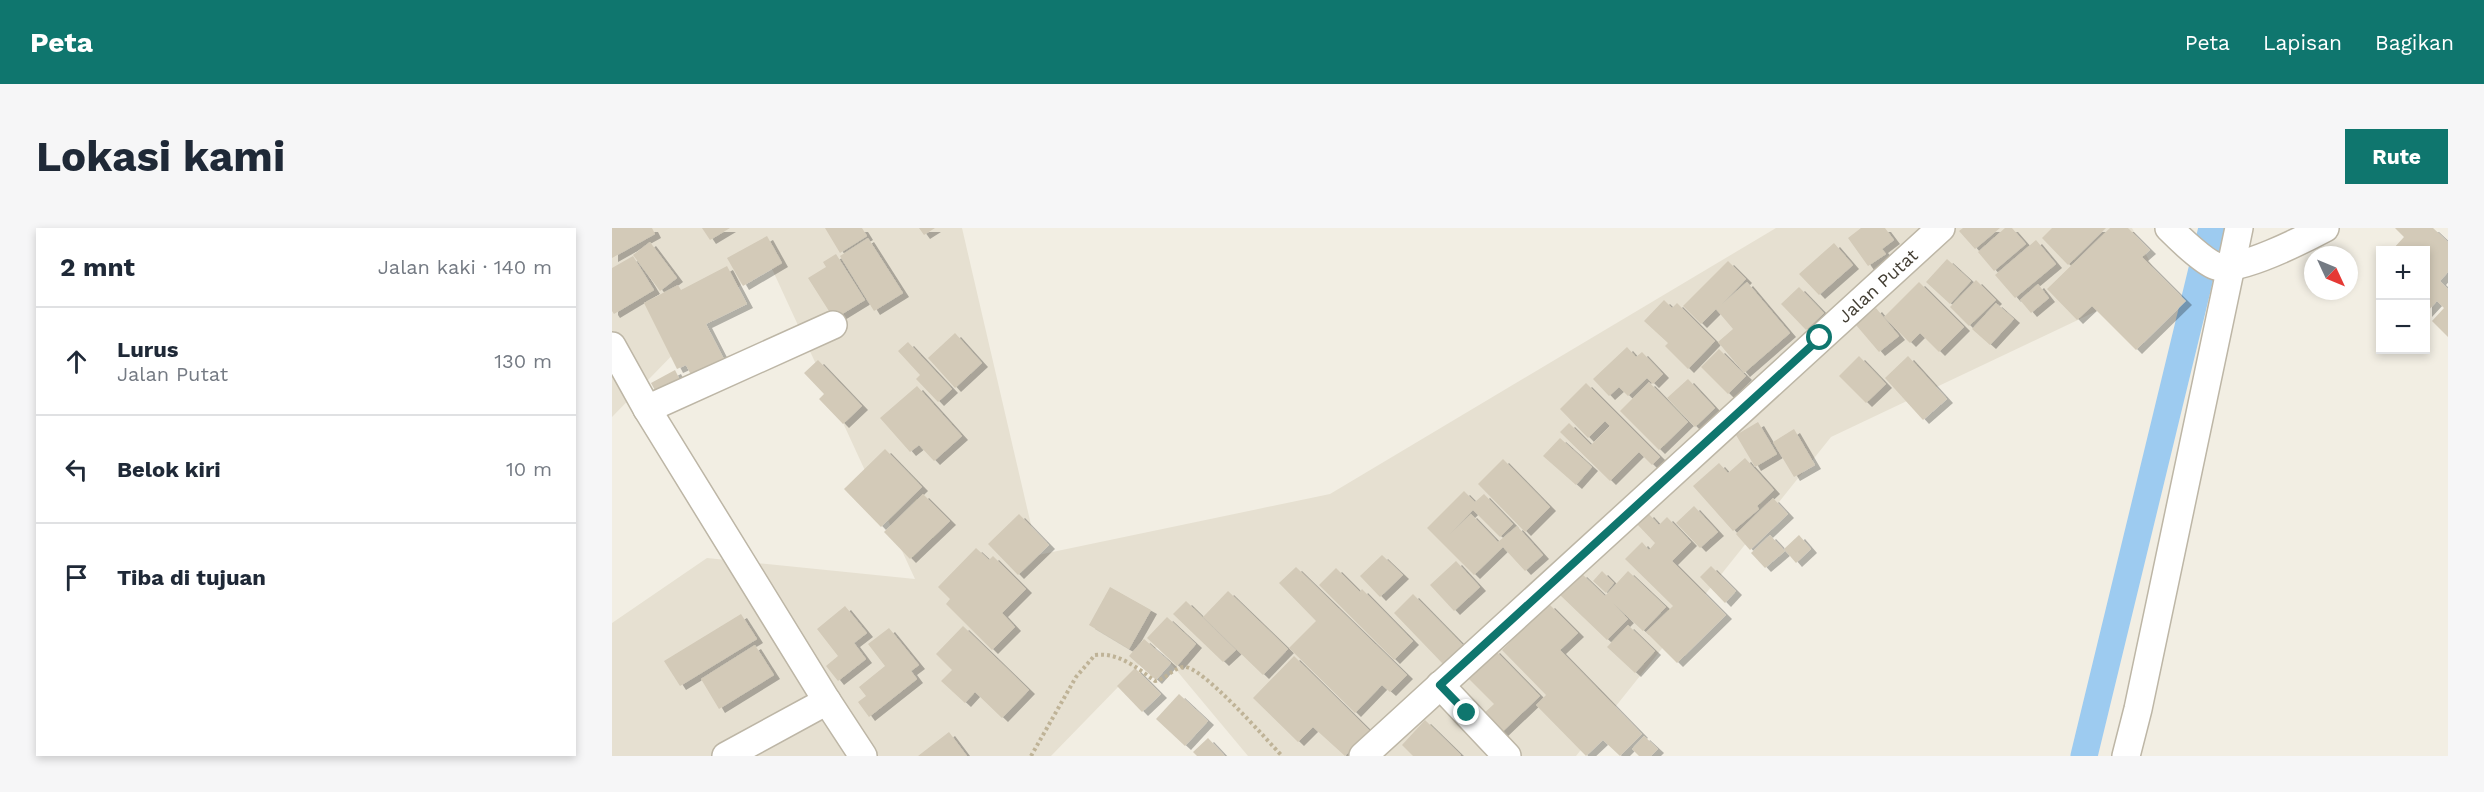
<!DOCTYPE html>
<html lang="id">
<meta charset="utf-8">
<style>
:root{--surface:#fff;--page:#f6f6f7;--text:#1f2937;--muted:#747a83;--line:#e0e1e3;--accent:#0f766e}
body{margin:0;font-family:"Work Sans",sans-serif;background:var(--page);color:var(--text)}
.controls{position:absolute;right:18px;top:18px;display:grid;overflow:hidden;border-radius:0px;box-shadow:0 3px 9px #0003}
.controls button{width:54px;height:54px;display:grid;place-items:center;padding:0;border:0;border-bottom:2px solid var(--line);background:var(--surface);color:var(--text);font:30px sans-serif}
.compass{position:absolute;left:1692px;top:18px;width:54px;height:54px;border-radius:50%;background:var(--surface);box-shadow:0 3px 9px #0003;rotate:134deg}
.stop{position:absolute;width:18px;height:18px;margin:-14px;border:4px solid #0f766e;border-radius:50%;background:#fff}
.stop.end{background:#0f766e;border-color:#fff;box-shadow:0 2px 6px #0008}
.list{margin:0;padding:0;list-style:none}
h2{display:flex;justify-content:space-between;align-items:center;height:78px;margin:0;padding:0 24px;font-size:26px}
h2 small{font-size:20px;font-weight:400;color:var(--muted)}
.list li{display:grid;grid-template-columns:39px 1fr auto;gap:18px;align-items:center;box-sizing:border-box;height:108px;padding:0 24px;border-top:2px solid var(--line)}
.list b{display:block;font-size:22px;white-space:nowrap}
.list p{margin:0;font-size:20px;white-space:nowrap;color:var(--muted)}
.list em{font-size:20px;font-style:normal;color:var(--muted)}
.icon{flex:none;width:33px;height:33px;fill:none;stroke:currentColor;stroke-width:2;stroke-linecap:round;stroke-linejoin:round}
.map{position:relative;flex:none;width:1836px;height:528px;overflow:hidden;border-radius:0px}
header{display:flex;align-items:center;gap:36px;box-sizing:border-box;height:84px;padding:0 30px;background:var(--accent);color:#fff}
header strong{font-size:28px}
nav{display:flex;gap:33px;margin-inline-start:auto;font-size:21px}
.intro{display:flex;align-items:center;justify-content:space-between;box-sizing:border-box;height:144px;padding:0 36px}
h1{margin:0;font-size:42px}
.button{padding:15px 27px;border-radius:0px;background:var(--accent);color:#fff;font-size:21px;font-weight:700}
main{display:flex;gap:36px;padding:0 36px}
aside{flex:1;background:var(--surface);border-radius:0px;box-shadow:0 3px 9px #0003}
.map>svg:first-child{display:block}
.residential{fill:#e6e0d1}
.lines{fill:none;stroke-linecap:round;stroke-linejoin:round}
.canal{stroke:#9dcbf0;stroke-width:27}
.building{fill:#d3cab8;filter:url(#shadow)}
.minor-casing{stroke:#bdb6a6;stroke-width:30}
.path{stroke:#bfb397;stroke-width:4;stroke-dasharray:3 3;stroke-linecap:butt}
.minor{stroke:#fff;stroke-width:27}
.route{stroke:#0f766e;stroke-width:8}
.labels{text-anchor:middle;stroke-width:4.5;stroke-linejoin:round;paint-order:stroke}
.street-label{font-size:18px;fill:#433e33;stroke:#fff}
</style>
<header>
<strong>Peta</strong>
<nav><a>Peta</a><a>Lapisan</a><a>Bagikan</a></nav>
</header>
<div class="intro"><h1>Lokasi kami</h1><a class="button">Rute</a></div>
<main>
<aside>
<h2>2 mnt<small>Jalan kaki · 140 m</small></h2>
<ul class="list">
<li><svg class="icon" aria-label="ahead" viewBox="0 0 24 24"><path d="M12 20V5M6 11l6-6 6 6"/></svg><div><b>Lurus</b><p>Jalan Putat</p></div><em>130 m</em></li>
<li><svg class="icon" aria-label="left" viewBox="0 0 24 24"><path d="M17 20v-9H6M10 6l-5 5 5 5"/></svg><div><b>Belok kiri</b></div><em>10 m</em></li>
<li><svg class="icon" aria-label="arrive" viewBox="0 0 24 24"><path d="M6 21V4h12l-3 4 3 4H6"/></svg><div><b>Tiba di tujuan</b></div></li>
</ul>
</aside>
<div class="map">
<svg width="1836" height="528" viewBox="0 0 1836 528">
<defs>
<filter id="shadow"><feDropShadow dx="6" dy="4" stdDeviation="0" flood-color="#0004"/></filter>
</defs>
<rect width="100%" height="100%" fill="#f2eee3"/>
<polygon class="residential" points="0,0 350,0 426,327 718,266 1164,0 1520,0 1548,53 1219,209 964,528 636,528 545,419 439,528 0,528 0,395 95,330 303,351 155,30 0,189"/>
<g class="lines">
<polyline class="canal" points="1472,528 1600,0"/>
</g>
<g class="building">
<polygon points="0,0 40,0 43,6 0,30"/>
<polygon points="90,0 118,0 98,12"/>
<polygon points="213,0 250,0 255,8 228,25"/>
<polygon points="307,0 323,0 312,7"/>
<polygon points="1249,0 1273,0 1282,12 1270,21 1274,26 1256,38 1236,10"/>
<polygon points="1351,0 1388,0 1363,21 1347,3"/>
<polygon points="1393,0 1400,0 1414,16 1382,43 1366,24"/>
<polygon points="1440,0 1494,0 1456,37 1430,10"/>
<polygon points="1498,0 1516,0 1538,22 1530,29 1574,73 1524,122 1480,78 1465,92 1435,61"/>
<polygon points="1783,0 1821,0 1836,14 1836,44 1828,53 1836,61 1836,109 1820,93 1832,80 1825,73 1814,85 1814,22 1780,22 1792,9"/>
<polygon points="155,8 170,35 131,58 115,30"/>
<polygon points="256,10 291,65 262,83 228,28"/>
<polygon points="1424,12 1444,36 1403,70 1383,47"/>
<polygon points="38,14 65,50 48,63 21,27"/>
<polygon points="1222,15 1241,37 1207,67 1187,46"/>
<polygon points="224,26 253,72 222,91 196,50 214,39 211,34"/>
<polygon points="21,28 42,62 2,86 0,83 0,40"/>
<polygon points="1335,31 1359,53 1338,76 1314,54"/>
<polygon points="1116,33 1134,51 1110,76 1135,54 1178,105 1132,145 1106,114 1121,101 1104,81 1089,96 1071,78"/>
<polygon points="115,38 135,76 94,96 116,139 83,155 74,137 65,141 32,75 66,57 69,62"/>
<polygon points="1364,52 1384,72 1357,98 1338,79"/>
<polygon points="1307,54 1352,99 1327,124 1308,105 1298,115 1272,89"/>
<polygon points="1426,56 1437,70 1419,85 1408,72"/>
<polygon points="1187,59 1212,85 1194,102 1169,76"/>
<polygon points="1052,72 1060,80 1065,75 1103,113 1076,141 1053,118 1056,115 1032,93"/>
<polygon points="1384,75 1402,91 1378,117 1360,101"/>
<polygon points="1264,80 1287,108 1267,124 1244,97"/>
<polygon points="343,105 370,135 343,160 316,130"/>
<polygon points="296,114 340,161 326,174 304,151 308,147 286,123"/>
<polygon points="1015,119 1024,129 1030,124 1051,146 1041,156 1035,150 1016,168 1007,159 997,168 981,151"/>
<polygon points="1107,121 1134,148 1116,166 1089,139"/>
<polygon points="1247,128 1274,156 1254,175 1227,148"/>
<polygon points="1296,128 1335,171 1311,192 1273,150"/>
<polygon points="206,132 250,178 231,196 207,171 212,166 192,145"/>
<polygon points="63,142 73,162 50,175 39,155"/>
<polygon points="1076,151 1103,180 1083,199 1055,170"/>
<polygon points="1037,154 1076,194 1047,222 1008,183"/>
<polygon points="974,155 1048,229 1040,237 1027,224 998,253 948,204 957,195 979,217 998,198 993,193 976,210 948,181"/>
<polygon points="305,158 350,208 322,233 307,217 298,224 268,190"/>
<polygon points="1146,194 1165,226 1143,239 1124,207"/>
<polygon points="1182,201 1203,237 1182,249 1161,214"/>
<polygon points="948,210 980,239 964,257 931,228"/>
<polygon points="273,221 310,259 269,299 232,261"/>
<polygon points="1133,230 1162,262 1145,278 1147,281 1121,303 1081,258 1107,235 1116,245"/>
<polygon points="891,231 938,279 913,304 866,256"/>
<polygon points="852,263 863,274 872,266 901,296 888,309 861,282 838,306 859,286 886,314 905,298 931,327 913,343 891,319 862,347 815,300"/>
<polygon points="311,266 338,293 298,331 272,304"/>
<polygon points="1161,270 1176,286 1138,322 1124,306"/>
<polygon points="1082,278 1106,304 1088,320 1064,295"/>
<polygon points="1036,285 1047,297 1055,289 1079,314 1060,333 1114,387 1065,435 1034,404 1061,378 1013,331 1030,314 1037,322 1043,315 1025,296"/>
<polygon points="407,286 437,317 406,347 376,316"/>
<polygon points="1158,307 1173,323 1153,340 1139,325"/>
<polygon points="1187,307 1199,321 1184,335 1172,321"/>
<polygon points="364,320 377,332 381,328 414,361 390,385 403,399 380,422 334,376 338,371 326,359"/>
<polygon points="770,327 791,347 768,369 748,348"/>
<polygon points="844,333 868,359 842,383 818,357"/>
<polygon points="1099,338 1124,363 1113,375 1088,349"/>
<polygon points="684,339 795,447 778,464 770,457 743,485 677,420 704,393 667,355"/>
<polygon points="724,340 748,364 750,361 801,413 782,432 707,357"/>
<polygon points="990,343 1002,355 994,365 981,353"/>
<polygon points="1016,343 1054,379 1031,403 1001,375 1016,391 995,412 948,367 969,345 993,368"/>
<polygon points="498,359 539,382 517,421 477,397"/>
<polygon points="616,363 676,421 651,447 591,389"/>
<polygon points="801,366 851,417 831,436 782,385"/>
<polygon points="574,373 624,422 611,434 561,386"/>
<polygon points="937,376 966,405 948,422 1030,506 1008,528 991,512 974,528 924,477 934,467 890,422"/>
<polygon points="233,378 255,405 242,415 254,431 226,453 214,438 226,428 205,401"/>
<polygon points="129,386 145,411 68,458 52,433"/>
<polygon points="555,389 584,416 565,438 535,410"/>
<polygon points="1016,397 1043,423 1023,445 995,419"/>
<polygon points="351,398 417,462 390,490 363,464 353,475 329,453 340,442 324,426"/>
<polygon points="277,400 307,437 299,443 305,451 257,489 246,474 254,468 247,459 273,438 256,416"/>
<polygon points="532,411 559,435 544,452 517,428"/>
<polygon points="143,417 162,447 107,481 89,451"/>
<polygon points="882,421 928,468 886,508 868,489 882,476 854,448"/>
<polygon points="682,428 758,503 733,528 701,499 686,514 641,470"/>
<polygon points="523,440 549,466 530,484 505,458"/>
<polygon points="567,466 596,493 573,518 544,491"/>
<polygon points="813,492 849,527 848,528 801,528 790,517"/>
<polygon points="337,504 355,528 306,528"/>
<polygon points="1032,508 1046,521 1039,528 1027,528 1020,521"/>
<polygon points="596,510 613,528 585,528 581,524"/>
</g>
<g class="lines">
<defs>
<g id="minor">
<path d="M1557 0C1567 10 1592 34 1604 38 1624 46 1694 10 1713 0"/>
<polyline points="0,118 35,181 215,473 251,528"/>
<polyline points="35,181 221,97"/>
<polyline points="828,457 895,528"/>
<polyline points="114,528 215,473"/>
<polyline points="751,528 1329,0"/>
<polyline points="1514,528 1526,481 1627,0"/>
</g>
</defs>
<use href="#minor" class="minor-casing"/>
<path class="path" d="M419 528 464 449 483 427C507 424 525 440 543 453 554 451 561 440 572 439 589 437 655 512 670 528"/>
<use href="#minor" class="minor"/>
</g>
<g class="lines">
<polyline class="route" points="855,485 828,457 1208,110"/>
</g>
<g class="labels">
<g class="street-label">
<text transform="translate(1266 58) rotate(-42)" y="6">Jalan Putat</text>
</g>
</g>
</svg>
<div class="controls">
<button>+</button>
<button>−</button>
</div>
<svg class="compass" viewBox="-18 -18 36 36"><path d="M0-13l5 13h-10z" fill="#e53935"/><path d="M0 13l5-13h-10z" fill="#747a83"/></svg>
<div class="stop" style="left:1208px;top:110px"></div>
<div class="stop end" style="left:855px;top:485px"></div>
</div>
</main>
